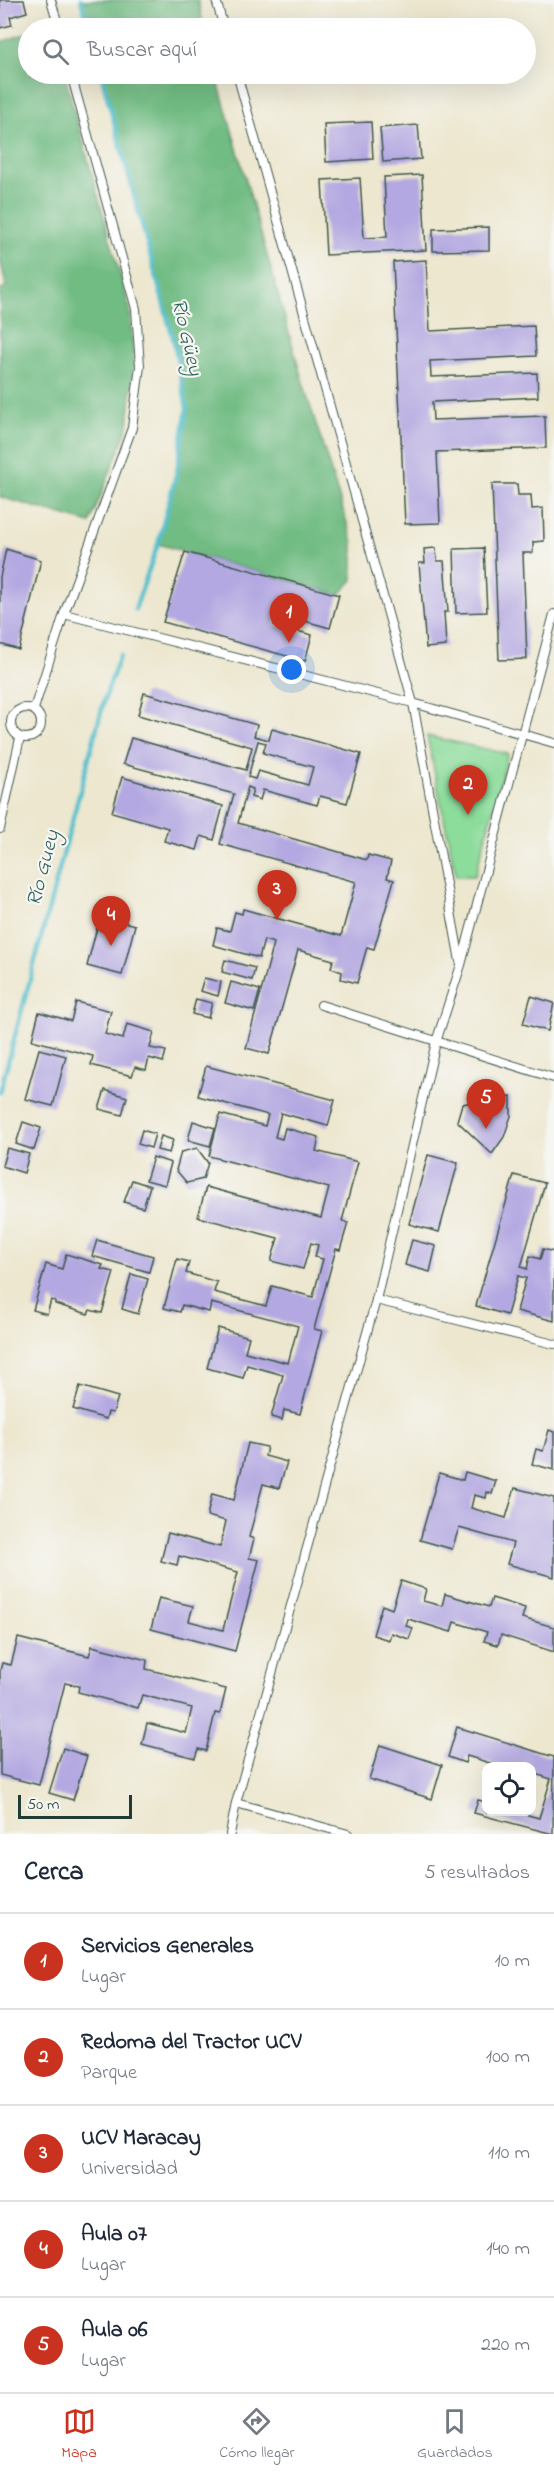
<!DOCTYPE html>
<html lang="es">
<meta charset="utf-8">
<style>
:root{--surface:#fff;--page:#f6f6f7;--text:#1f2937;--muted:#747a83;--line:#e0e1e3;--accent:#c8321e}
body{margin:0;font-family:"Indie Flower",sans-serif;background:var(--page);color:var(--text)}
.controls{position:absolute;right:18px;bottom:18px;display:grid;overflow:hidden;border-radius:12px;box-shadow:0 6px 24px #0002}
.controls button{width:54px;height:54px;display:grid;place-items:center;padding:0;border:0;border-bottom:2px solid var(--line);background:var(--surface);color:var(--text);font:30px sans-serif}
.scale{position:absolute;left:18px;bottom:15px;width:114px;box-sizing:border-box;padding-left:6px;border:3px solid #1f3d34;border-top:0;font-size:16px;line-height:21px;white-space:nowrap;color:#1f3d34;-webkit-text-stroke:4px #f6f6f2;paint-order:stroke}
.you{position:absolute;left:292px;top:670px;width:21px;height:21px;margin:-15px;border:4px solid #fff;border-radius:50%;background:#1a73e8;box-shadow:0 0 0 9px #1a73e833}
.badge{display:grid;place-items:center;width:39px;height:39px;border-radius:50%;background:var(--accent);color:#fff;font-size:20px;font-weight:700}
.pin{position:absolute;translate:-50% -50px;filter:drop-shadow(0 2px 3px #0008)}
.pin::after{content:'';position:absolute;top:32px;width:21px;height:18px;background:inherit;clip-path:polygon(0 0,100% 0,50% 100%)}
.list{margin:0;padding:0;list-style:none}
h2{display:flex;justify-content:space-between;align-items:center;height:78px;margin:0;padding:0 24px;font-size:26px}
h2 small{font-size:20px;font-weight:400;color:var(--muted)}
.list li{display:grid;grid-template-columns:39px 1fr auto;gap:18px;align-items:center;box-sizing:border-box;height:96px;padding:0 24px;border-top:2px solid var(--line)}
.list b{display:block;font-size:22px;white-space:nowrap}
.list p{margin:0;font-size:20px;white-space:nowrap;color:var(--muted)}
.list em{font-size:20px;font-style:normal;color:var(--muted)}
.icon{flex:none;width:33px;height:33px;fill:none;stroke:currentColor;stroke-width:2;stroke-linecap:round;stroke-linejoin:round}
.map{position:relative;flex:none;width:554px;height:1834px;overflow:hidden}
.search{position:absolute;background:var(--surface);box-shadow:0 6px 24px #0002;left:18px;right:18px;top:18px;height:66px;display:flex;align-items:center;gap:15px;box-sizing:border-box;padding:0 21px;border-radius:33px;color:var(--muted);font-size:22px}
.sheet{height:558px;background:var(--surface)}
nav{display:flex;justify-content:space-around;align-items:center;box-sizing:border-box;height:84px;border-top:2px solid var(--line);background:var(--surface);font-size:16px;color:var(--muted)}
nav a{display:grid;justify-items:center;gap:3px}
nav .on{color:var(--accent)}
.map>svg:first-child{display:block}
.green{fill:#8cdc9b;stroke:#568c68;stroke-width:1.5}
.forest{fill:#71bc83;stroke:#487c5c;stroke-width:1.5}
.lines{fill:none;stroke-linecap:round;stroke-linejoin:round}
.stream{stroke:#54c0ce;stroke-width:4.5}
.building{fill:#b3a8e1;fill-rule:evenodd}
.service-casing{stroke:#3e564b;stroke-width:10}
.service{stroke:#fff;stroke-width:8}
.labels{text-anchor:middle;stroke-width:4.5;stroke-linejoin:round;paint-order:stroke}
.water-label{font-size:21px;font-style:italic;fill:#2c5e5a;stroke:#f6f6f2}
</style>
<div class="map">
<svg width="554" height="1834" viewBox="0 0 554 1834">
<rect width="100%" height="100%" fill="#f6f6f2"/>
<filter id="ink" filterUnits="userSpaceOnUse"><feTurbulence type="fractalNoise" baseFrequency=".0167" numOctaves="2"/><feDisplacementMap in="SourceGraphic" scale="12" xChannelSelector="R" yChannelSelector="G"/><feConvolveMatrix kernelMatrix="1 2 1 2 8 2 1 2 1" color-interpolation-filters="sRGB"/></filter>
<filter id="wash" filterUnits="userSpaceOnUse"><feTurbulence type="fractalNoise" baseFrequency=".008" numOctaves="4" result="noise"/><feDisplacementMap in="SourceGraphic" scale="24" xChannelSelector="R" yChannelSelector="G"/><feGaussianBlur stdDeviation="1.35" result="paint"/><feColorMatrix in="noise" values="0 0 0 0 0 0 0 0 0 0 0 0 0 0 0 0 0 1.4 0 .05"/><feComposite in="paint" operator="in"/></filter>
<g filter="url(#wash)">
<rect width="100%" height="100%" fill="#ede7cf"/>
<polygon class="green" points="427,736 508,754 475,876 456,876"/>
<g class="forest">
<polygon points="81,0 198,0 204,28 89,28"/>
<polygon points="28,33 28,74 64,74 130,310 134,364 128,427 90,523 0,497 0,291 6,286 0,259 0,42"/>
<polygon points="101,74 216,74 302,379 353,542 353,580 339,595 158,544 177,471 187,408 174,342"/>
</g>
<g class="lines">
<g class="stream">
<polyline points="81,0 89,28"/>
<polyline points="101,74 174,342 187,408 177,471 158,544 135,609"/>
<polyline points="0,1092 104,701 120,655"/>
</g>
</g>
<g id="blocks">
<g class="building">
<polygon points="0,0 24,0 27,12 10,17 12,25 0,28"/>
<polygon points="371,122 373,159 326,162 324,124"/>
<polygon points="418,125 421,159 383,162 380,128"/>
<polygon points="422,175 426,250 326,255 322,180 360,178 364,238 387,237 384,177"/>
<polygon points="489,227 489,250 433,251 433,229"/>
<polygon points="426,260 430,331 534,326 536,356 430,361 431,377 537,373 538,397 432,402 433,420 545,416 546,448 437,452 440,523 405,524 393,262"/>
<polygon points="492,484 517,484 518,495 531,495 532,509 543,508 544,541 533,542 533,553 523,553 527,659 499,660"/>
<polygon points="436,548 437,561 444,561 448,612 444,612 446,646 426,648 419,563 425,563 424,549"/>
<polygon points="484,548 487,612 456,613 454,549"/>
<polygon points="6,549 41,560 19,650 0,644 0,577"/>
<polygon points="185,552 339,595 330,628 277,613 274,625 312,635 305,661 163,622"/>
<path d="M144 693 257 725 254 736 269 740 272 729 361 754 347 803 320 796 317 805 263 790 260 800 251 797 253 789 248 787 238 823 367 860 368 855 391 861 387 878 394 880 374 949 367 947 357 983 341 979 342 972 331 968 333 960 298 950 269 1054 246 1048 274 943 264 940 259 958 213 945 217 928 230 931 235 912 242 914 243 909 341 936 356 882 220 844 234 794 123 764 131 738 246 770 252 747 138 715ZM258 741 266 743 263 753 313 767 308 785 258 771 255 779 248 777Z"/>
<polygon points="122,777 223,806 214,840 201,836 197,850 164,841 168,828 112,812"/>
<polygon points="100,916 135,925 122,975 87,966"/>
<polygon points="225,960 255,968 252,980 222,972"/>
<polygon points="204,978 221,982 218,996 200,991"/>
<polygon points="231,982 260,990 254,1011 225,1003"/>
<polygon points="531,996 554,1003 548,1031 523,1024"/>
<polygon points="196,999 212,1003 208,1018 192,1014"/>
<polygon points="76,1002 111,1011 105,1034 123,1039 127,1024 154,1032 150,1048 166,1051 163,1062 149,1058 146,1070 135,1067 132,1076 91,1065 93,1056 32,1040 39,1012 71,1021"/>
<polygon points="39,1049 66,1056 53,1106 25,1099"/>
<polygon points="206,1066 335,1100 328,1126 281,1113 275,1137 282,1139 285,1128 319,1137 316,1151 358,1162 342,1221 348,1223 340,1250 336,1249 314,1329 322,1331 300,1414 284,1410 282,1420 271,1417 283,1375 247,1365 243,1378 207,1368 218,1328 249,1337 245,1352 288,1363 298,1326 211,1303 209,1312 182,1305 180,1312 164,1308 177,1259 189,1262 186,1273 217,1282 214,1292 266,1306 272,1286 313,1297 323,1259 315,1257 318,1245 311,1243 303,1269 271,1261 278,1238 198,1217 206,1187 321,1218 329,1188 209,1156 220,1114 265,1126 268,1115 198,1096"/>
<polygon points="105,1090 127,1097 122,1115 99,1109"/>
<polygon points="511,1096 511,1116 504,1137 492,1154 457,1121 462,1104"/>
<polygon points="193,1121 215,1128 210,1146 188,1140"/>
<polygon points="23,1122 41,1128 34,1150 16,1144"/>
<polygon points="142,1130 155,1134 151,1148 138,1144"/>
<polygon points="161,1136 173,1140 169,1153 157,1150"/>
<polygon points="7,1148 29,1154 24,1173 2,1166"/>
<polygon points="197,1148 208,1163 203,1179 187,1183 176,1170 181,1152"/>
<polygon points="428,1155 458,1163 439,1232 409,1224"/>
<polygon points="153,1157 171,1163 165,1185 146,1180"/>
<polygon points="514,1175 545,1183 521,1267 527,1269 530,1256 540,1259 543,1249 554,1252 554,1321 517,1311 526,1278 518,1276 507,1315 476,1306"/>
<polygon points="132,1180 150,1186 143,1208 124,1202"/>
<polygon points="97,1240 153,1256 149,1272 92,1256"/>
<polygon points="412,1240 436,1246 430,1272 405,1265"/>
<polygon points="66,1254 103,1265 101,1269 114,1272 102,1313 90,1310 88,1314 55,1304 55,1301 51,1300 47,1314 33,1310 46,1264 62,1269"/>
<polygon points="131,1274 148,1279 138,1314 122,1309"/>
<polygon points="80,1386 118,1397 113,1413 108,1412 106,1419 73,1409"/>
<polygon points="549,1430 554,1432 554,1470 532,1464 536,1449 543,1451"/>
<polygon points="248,1443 267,1447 265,1456 287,1462 279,1488 263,1484 249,1537 254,1539 249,1558 259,1560 235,1651 151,1629 159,1598 193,1606 189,1621 223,1630 238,1572 179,1556 177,1565 161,1561 168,1533 220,1547 226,1521 207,1516 212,1494 234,1500"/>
<polygon points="465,1472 496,1481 492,1494 487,1492 486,1498 474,1495 471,1508 506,1518 515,1488 554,1498 554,1577 507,1564 513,1543 459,1528 452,1549 420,1540 439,1473 463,1480"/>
<polygon points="401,1581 426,1589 423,1601 442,1606 445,1594 489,1607 492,1598 525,1608 522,1618 554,1627 554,1652 501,1635 498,1645 484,1641 487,1632 454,1622 451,1632 408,1619 406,1626 413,1628 409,1639 391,1633 389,1640 373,1635 382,1605 392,1609"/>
<polygon points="18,1638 89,1656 92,1646 147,1660 146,1669 226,1689 220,1714 215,1713 206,1751 198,1749 195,1758 142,1744 147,1723 186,1733 192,1708 142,1695 138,1708 78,1692 79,1686 65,1683 39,1785 0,1775 0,1671 2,1663 11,1665"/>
<polygon points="457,1727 554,1757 553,1834 474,1813 478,1800 486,1802 486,1812 517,1812 539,1818 551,1779 532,1773 532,1766 492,1766 493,1764 467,1756 465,1763 448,1757"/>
<polygon points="380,1745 442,1765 432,1799 369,1779"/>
<polygon points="63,1748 87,1756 73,1800 49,1793"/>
</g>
</g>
</g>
<g filter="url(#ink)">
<use href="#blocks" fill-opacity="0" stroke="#3e564b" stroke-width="1.5"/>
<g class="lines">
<defs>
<g id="service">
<polyline points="51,0 59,28"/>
<polyline points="216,0 224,28"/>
<polyline points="237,74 413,703 460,961"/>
<polyline points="64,614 413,703 554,743"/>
<circle cx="26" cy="723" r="15"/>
<polyline points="34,709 64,614 132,428 140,366 136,309 71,74"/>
<polyline points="0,829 20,738"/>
<polyline points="321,1005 554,1078"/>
<polyline points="376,1300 554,1344"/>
<polyline points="236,1803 348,1834"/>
<polyline points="230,1834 236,1803 376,1300 436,1042 461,965 554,614"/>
</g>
</defs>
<use href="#service" class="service-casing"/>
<use href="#service" class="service"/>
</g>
</g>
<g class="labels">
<g class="water-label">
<text transform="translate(188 337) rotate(77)" y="7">Río Güey</text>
<text transform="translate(42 868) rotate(-75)" y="7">Río Guey</text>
</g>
</g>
</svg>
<div class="controls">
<button><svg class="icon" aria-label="locate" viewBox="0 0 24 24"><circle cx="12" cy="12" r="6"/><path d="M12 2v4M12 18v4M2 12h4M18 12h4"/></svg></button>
</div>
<div class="scale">50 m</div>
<div class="you"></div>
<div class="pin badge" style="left:289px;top:643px">1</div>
<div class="pin badge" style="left:468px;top:815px">2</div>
<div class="pin badge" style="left:277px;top:920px">3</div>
<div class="pin badge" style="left:111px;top:946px">4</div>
<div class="pin badge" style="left:486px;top:1129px">5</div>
<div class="search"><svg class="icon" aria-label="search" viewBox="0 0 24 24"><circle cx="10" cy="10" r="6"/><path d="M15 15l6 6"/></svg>Buscar aquí</div>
</div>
<section class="sheet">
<h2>Cerca<small>5 resultados</small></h2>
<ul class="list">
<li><span class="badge">1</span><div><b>Servicios Generales</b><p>Lugar</p></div><em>10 m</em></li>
<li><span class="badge">2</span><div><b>Redoma del Tractor UCV</b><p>Parque</p></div><em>100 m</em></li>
<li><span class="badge">3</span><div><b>UCV Maracay</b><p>Universidad</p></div><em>110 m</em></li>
<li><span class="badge">4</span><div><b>Aula 07</b><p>Lugar</p></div><em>140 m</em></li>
<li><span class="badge">5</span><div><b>Aula 06</b><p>Lugar</p></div><em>220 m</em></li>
</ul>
</section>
<nav>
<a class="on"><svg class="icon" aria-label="map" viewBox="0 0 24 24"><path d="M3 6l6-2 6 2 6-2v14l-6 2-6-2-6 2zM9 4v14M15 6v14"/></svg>Mapa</a>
<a><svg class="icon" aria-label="directions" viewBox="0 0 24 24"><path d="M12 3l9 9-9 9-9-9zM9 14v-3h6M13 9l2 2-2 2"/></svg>Cómo llegar</a>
<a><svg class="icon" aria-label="saved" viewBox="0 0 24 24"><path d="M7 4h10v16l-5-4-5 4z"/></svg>Guardados</a>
</nav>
